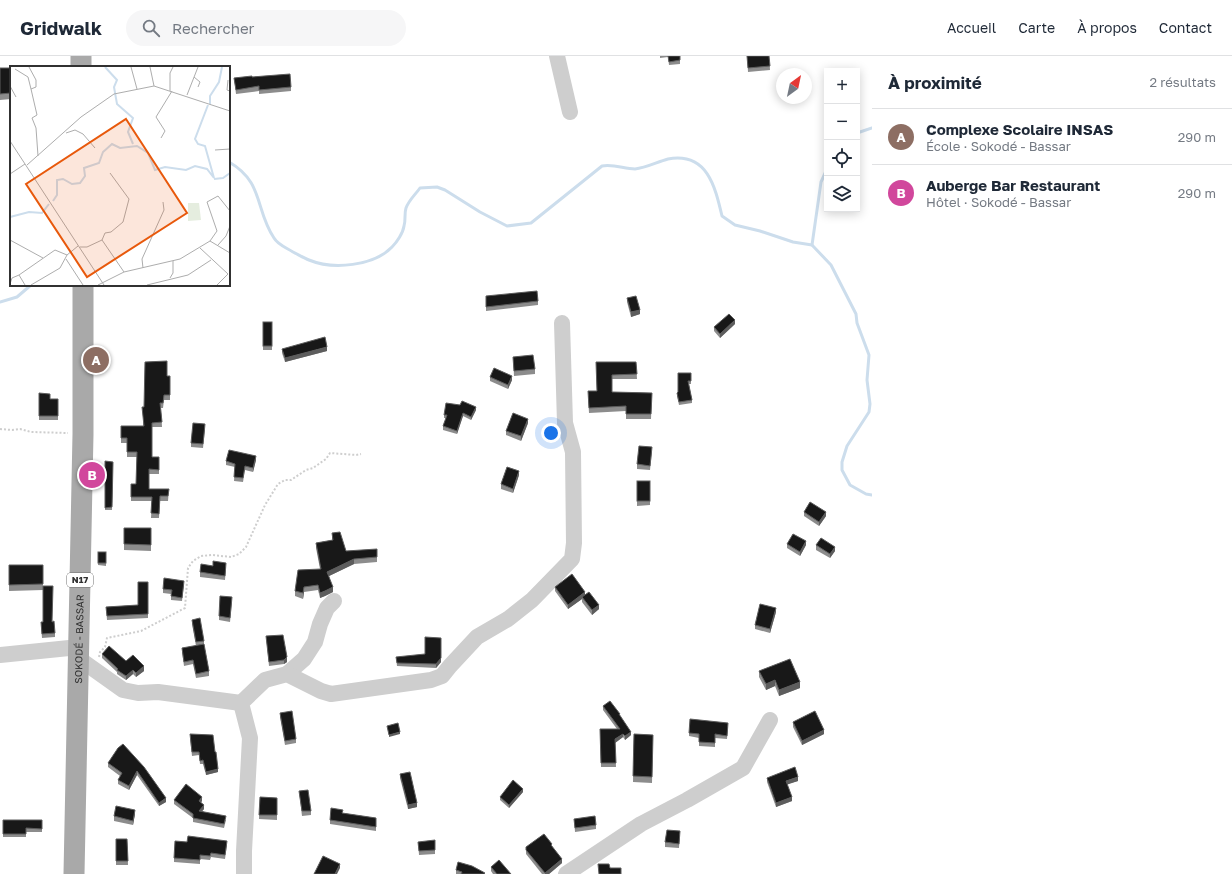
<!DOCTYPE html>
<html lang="fr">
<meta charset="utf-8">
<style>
:root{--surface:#fff;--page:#f6f6f7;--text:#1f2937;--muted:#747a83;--line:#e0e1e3;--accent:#0f766e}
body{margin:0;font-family:"Golos Text",sans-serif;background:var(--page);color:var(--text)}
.controls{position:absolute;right:12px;top:12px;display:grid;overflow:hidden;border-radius:0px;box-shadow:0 2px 10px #0003}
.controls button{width:36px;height:36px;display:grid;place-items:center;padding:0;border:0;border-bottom:1px solid var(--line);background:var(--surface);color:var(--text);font:20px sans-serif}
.compass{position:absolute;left:776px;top:12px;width:36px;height:36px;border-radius:50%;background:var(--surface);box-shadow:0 2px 10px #0003;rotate:33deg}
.you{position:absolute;left:551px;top:377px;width:14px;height:14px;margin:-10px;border:3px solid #fff;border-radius:50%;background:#1a73e8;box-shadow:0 0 0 6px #1a73e833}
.badge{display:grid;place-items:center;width:26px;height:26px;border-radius:50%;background:var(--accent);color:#fff;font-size:13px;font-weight:700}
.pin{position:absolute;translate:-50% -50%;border:2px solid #fff;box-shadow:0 1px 4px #0006}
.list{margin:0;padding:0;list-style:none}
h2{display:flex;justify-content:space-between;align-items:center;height:52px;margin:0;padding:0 16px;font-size:17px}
h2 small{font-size:13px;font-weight:400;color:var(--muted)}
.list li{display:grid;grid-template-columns:26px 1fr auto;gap:12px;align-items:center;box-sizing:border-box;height:56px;padding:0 16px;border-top:1px solid var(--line)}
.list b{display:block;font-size:15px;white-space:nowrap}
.list p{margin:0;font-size:13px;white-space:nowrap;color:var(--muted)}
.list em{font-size:13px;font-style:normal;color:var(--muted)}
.icon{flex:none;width:22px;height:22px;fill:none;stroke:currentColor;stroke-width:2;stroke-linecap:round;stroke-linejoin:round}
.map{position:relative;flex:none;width:872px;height:818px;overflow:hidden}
header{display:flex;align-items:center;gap:24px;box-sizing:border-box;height:56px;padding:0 20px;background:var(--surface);border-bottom:1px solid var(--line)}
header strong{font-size:19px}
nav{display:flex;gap:22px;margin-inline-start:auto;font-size:14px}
.search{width:280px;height:36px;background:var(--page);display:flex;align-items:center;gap:10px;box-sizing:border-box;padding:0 14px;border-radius:22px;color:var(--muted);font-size:15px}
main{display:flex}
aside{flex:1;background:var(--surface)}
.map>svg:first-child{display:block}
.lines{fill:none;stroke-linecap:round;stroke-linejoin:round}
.stream{stroke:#ccddec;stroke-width:3}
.path{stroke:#cecece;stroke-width:2;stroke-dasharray:2 2;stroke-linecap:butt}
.minor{stroke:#cecece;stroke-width:16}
.major{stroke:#a9a9a9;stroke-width:21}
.wall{fill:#8c8c8c}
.shaded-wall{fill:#5d5d5d}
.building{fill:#181818;stroke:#5d5d5d}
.labels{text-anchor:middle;stroke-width:4;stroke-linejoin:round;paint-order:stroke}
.shield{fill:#fff;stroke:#6f6f6f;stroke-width:1}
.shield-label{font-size:9px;font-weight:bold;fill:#313131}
.street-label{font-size:10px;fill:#313131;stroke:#fff}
.inset-river{fill:none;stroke:#ccddec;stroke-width:2}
.inset-road{fill:none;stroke:#adadad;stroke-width:1}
.view{fill:#e8590c;fill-opacity:0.15;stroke:#e8590c;stroke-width:2}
.inset-edge{fill:none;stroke:#313131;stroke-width:2}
</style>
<header>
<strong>Gridwalk</strong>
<div class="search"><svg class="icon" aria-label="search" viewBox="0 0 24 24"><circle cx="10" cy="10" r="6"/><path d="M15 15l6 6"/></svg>Rechercher</div>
<nav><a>Accueil</a><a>Carte</a><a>À propos</a><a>Contact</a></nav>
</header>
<main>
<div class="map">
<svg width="872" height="818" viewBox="0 0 872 818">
<rect width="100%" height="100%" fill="#fff"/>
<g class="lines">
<g class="stream">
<polyline points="857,77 872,72"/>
<path d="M229 106C264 126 255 154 274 182 278 189 287 192 293 196 299 199 304 202 309 204 333 214 374 210 392 191 397 186 403 177 404 170 406 164 404 158 406 152 409 144 415 139 420 132L437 131 445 134 480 156 507 170 531 167 602 110C615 108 624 113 635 113 646 112 657 106 668 103 707 96 715 130 722 160L735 169 760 175 793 186 812 189 831 209 856 258 857 267 869 299 867 324 870 348 869 356 847 390 842 406V414L850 429 866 438 872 439"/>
<polyline points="812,189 821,126 827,113"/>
<polyline points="0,246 17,241 31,229"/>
</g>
<g class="path">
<polyline points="0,373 12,374 20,373 31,376 68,377"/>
<polyline points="99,601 100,596 105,591 107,582 141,575 185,552 188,512 193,505 201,500 212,499 231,501 239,498 246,491 265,449 278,428 285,424 291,424 306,414 313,412 326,403 330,397 356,399 361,398"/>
</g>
<g class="minor">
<polyline points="557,0 570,56"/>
<polyline points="0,599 79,591"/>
<polyline points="78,602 123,634 138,637 158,636 241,647"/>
<polyline points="287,618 304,603 315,586 320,568 327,552 334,545"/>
<polyline points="244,818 244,795 250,682 241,647 265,624 287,618 321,635 331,638 431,624 442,620 450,610 477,581 508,563 532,544 572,503 574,487 573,396 565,367 562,267"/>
<polyline points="566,818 641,768 687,744 743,712 770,664"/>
</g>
<g class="major">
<polyline points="81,0 81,11"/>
<path id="s1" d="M74 818 83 378V229"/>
</g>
</g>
<g class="wall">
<polygon points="660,0 680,0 680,8 669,9 668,1 660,2"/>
<polygon points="747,0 769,0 770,14 748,16"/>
<polygon points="0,12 11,12 11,43 0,44"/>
<polygon points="252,21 291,31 291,35 259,38 259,35 236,38 234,22"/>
<polygon points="486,240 538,245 538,249 486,255"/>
<polygon points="627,242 640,258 631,261 627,246"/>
<rect x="263" y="266" width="9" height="28"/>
<polygon points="735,268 720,282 714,275 714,271"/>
<polygon points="282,293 327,295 285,306 282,297"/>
<polygon points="513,301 535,313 535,318 514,320"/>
<polygon points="596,306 636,306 637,323 612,323 612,336 652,337 651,363 626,363 626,355 589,357 588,340 597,335"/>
<polygon points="691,317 691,328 689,328 692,344 692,347 679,349 677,340 677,337 678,336"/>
<polygon points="167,320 170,320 170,344 164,344 163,352 161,352 162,371 152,371 152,401 159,401 159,418 149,418 149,433 169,433 168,445 160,445 159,462 151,462 152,445 131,445 131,428 136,428 137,401 127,401 127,387 121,387 121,370 143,370 144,351"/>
<polygon points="490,321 512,324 508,333 490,325"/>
<polygon points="39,337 50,343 58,343 58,364 39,364"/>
<polygon points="476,354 471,364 463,360 457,378 443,374 443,370 446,362 444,362 444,359"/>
<polygon points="528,367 521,385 506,379 506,375"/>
<polygon points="205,373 203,392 191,391 191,387"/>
<polygon points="652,395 650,414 637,413 637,408"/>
<polygon points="256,404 253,416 245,414 243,426 234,425 235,411 226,409 226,405"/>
<polygon points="105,405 113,406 112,454 105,454"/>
<polygon points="519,419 513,437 501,433 501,428"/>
<polygon points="637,425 650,425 650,449 637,450"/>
<polygon points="804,456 826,460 819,470 804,460"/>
<polygon points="124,472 151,472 151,495 124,494"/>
<polygon points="332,477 346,495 377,501 377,506 354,508 329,520 333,536 325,540 320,542 318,534 304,536 303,543 295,540 295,535 320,513 316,492 316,487 332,484"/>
<polygon points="787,488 806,489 800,500 787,492"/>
<polygon points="816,489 835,495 830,502 816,494"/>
<polygon points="98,496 106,496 106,510 98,509"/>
<polygon points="9,509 43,509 43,530 52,566 55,577 55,581 42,582 41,570 43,566 43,534 9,535"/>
<polygon points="213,510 226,511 225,524 200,521 200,516"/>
<polygon points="148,526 148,562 107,564 106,551 138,549"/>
<polygon points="184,528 182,545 171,544 171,538 163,537 163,533"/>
<polygon points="555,531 585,538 599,553 592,559 582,546 582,543 568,553 555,535"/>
<polygon points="232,545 230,566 219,564 219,560"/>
<polygon points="776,556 770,577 755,573 755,569"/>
<polygon points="192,564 204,585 204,588 209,615 209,620 196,622 193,608 184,610 182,596 182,592 196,590 192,568"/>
<polygon points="266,580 287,606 284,608 269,610"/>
<polygon points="102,598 126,605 144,615 136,621 133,618 126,624 117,618 117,616 102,602"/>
<polygon points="396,601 441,606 436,612 397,610"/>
<polygon points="759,615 800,632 779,640 775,630 766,634 759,621"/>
<polygon points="603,650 620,660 631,679 625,684 623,681 615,687 616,711 601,711 600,673 617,673 603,654"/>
<polygon points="280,657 296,683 296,687 285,689 280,661"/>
<polygon points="793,666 824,678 802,689 793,671"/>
<polygon points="728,671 727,683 715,682 715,691 699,690 699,682 689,680 689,677"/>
<polygon points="634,678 653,679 652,727 633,726"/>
<polygon points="190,682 215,696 218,716 206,719 203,708 200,708 199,699 192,700"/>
<polygon points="118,692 166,746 159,750 137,719 129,734 118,728 118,724 120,720 108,711 108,707"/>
<polygon points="400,718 417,751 408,753 400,722"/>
<polygon points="767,722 798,725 787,728 792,745 776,751 767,726"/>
<polygon points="299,735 311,755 311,759 302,760"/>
<polygon points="523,736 509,752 500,744 500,741"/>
<polygon points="260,741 277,742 277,764 259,763"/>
<polygon points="174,744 202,745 201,746 204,753 202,755 226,764 224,772 193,766 193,762 174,748"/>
<polygon points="343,757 376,762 376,775 330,768 330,764"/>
<polygon points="135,758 133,769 114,765 114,760"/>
<polygon points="574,763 596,769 596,773 575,776"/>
<polygon points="3,764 42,764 42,776 26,776 26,781 3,781"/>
<polygon points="680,779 679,792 665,791 665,786"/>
<polygon points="116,783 127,783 128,809 116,809"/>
<polygon points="418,786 435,794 435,798 419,799"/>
<polygon points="227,789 225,803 211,801 210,804 200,803 200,808 174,806 174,802"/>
<polygon points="552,790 562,807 549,818 542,818 526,798 526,791"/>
<polygon points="491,811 511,818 493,818 491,815"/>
<polygon points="456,814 485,818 456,818"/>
</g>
<g class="shaded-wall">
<polygon points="640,254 640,258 631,261 631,256"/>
<polygon points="735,264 735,268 720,282 720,278"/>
<polygon points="327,291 327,295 285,306 285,302"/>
<polygon points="512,320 512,324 508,333 508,329"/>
<polygon points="476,351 476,354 471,364 471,361"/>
<polygon points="463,357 463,360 457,378 457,375"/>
<polygon points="528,363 528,367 521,385 521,380"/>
<polygon points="256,400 256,404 253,416 253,412"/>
<polygon points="519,415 519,419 513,437 513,433"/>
<polygon points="826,456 826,460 819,470 819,466"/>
<polygon points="806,485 806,489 800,500 800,496"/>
<polygon points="835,491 835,495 830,502 830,498"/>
<polygon points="354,503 354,508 327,521 327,516"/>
<polygon points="304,531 304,536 303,543 303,537"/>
<polygon points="333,531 333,536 325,540 320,542 320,537"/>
<polygon points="585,536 585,540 582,541 582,543 568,553 568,549"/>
<polygon points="599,549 599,553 592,559 592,554"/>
<polygon points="776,552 776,556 770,577 770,573"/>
<polygon points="441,582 441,606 436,612 436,608"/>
<polygon points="287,601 287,606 284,608 284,604"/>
<polygon points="144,610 144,615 136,621 136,617"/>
<polygon points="133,614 133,618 126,624 126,620"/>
<polygon points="775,624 775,630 766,634 766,628"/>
<polygon points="800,626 800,632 779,640 779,634"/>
<polygon points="824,674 824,678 802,689 802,685"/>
<polygon points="400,676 400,678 389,681 389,679"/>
<polygon points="631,676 631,679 625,684 625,680"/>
<polygon points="623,678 623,681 615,687 615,683"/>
<polygon points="218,713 218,716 206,719 206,716"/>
<polygon points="137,715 137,719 129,734 129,730"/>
<polygon points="798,721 798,725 786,729 786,725"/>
<polygon points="523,733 523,736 509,752 509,749"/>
<polygon points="202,741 202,745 199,749 199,745"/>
<polygon points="792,741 792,745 776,751 776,747"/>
<polygon points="166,742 166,746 159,750 159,747"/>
<polygon points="417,747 417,751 408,753 408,749"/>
<polygon points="204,749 204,753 199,759 199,755"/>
<polygon points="135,754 135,758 133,769 133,765"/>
<polygon points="562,803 562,807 549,818 545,818 545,817"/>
<polygon points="340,808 340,812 337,818 335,818"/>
</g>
<g class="building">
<polygon points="668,0 680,0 680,4 669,6"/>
<polygon points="747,0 769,0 770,10 748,12"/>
<polygon points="0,12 11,12 11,37 0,38"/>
<polygon points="290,18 291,31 259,34 259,30 236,34 234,22 252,20 252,21"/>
<polygon points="537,235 538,245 486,251 486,240"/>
<polygon points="636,240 640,254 631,256 627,242"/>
<polygon points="729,258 735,264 720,278 714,271"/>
<rect x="263" y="266" width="9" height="24"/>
<polygon points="325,281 327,291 285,302 282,293"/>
<polygon points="533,299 535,313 514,315 513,301"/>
<polygon points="167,305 167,320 170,320 170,339 164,339 163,347 160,347 162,366 152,367 152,401 159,401 159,414 149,413 149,433 169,433 168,440 160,440 159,458 151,457 152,441 131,441 131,428 136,428 137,396 127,396 127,382 121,382 121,370 144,370 142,351 144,351 145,306"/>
<polygon points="596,306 636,306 637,318 612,319 612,336 652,337 651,358 626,358 626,350 589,352 588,335 597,335"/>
<polygon points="494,312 512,320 508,329 490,321"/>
<polygon points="678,317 691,317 691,325 688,325 692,344 679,346 677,337 678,336"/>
<polygon points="39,337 50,338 50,343 58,343 58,360 39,360"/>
<polygon points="462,345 476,351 471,361 463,357 457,375 443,370 447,359 444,359 446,347 460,349"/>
<polygon points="513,357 528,363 521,380 506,375"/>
<polygon points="193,367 205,368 203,388 191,387"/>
<polygon points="639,390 652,391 650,410 637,408"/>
<polygon points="229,394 256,400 253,412 245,410 243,422 234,421 235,408 226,405"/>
<polygon points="105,405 113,406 112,451 105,452"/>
<polygon points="507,411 519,415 513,433 501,428"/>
<rect x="637" y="425" width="13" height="20"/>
<polygon points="810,446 826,456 819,466 804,456"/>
<polygon points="124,472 151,472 151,489 124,488"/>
<polygon points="340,476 346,495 377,493 377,501 354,503 327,516 333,531 325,535 320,537 318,529 304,531 303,537 295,535 298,514 321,513 316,487 333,484 332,477"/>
<polygon points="793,478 806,485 800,496 787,488"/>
<polygon points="821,482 835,491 830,498 816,489"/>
<rect x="98" y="496" width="8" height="11"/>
<polygon points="213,505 226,507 225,520 200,516 201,508 213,510"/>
<polygon points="9,509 43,509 43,528 9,529"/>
<polygon points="572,518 585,536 568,549 555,531"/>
<polygon points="164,522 184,525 182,542 171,540 172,534 163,533"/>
<polygon points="138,526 148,526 148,558 107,560 106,551 138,549"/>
<polygon points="43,530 53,530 52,566 54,565 55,577 42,578 41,566 43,566"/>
<polygon points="589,536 599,549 592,554 582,541"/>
<polygon points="220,540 232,541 230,562 219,560"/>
<polygon points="760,548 776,552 770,573 755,569"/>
<polygon points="200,562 204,585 196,586 192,564"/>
<polygon points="283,579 287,601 284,604 269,606 266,580"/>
<polygon points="425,581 441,582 441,602 436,608 397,607 396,601 425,598"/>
<polygon points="204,588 209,615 196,618 193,604 184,606 182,592"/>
<polygon points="109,590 126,605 133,599 144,610 136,617 133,614 126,620 117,614 118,613 102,598"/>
<polygon points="790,603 800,626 779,634 775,624 766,628 759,615"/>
<polygon points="610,645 620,658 619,658 631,676 625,680 623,678 615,683 616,707 601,707 600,673 620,673 603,650"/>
<polygon points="292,655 296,683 285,685 280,657"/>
<polygon points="815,655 824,674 802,685 793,666"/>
<polygon points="690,663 728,667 727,680 715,678 715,687 699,686 699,678 689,677"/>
<polygon points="398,667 400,676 389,679 387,670"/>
<polygon points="190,678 213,679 215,696 216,696 218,713 206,716 203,704 200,705 199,696 192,696"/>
<polygon points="634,678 653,679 652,721 633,720"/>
<polygon points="123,688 144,711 166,742 159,747 137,715 129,730 118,724 122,717 108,707 118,692"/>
<polygon points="795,711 798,721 786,725 792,741 776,747 767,722"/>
<polygon points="410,716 417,747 408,749 400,718"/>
<polygon points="513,724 523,733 509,749 500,741"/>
<polygon points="186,728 202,741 199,745 204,749 199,755 226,760 224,768 193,762 193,758 174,744"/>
<polygon points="308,734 311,755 302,755 299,735"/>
<polygon points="260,741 277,742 277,759 259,759"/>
<polygon points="116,750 135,754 133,765 114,760"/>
<polygon points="331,752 343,754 342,757 376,762 376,771 330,764"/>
<polygon points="595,760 596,769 575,772 574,763"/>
<polygon points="3,764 42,764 42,773 26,772 26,778 3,778"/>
<polygon points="667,774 680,775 679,788 665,786"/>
<polygon points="544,778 552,788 551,789 562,803 545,817 526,794 526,791"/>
<polygon points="188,780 227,785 225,799 211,797 210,800 200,799 200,804 174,802 175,785 187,786"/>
<polygon points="116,783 127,783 128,805 116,805"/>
<polygon points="435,784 435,794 419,795 418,786"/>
<polygon points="323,800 340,808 335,818 314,818"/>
<polygon points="499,804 511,818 497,818 491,811"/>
<polygon points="458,806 472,810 485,817 484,818 461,818 462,816 456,814"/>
<polygon points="598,808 609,808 610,812 621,812 621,818 599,818"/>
</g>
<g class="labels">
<rect class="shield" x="67" y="517" width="26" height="14" rx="3"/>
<g class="shield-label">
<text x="80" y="527">N17</text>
</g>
<g class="street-label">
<text dy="4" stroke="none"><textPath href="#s1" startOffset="235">SOKODÉ - BASSAR</textPath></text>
</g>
</g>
<g transform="translate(10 10)">
<rect width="220" height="220" fill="#fff"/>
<path d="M178 137H189L191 154 178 155Z" fill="#e5eddf"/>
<path class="inset-river" d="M95 1 107 14 104 21 107 38 123 52 118 66 123 78M200 38V30L209 16 212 1M198 39 185 73 188 78 195 80 204 112M204 113 213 112 220 107M43 135 47 129V114L53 113 62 118 70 117 75 110 74 102 89 97 93 86 102 78 110 82 127 80 138 87 145 104 155 101 176 104 185 100 197 103 204 112M0 151 19 146 32 147 39 138"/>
<path class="inset-road" d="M19 1 26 14V21L21 23 27 49 22 52 26 62 28 90M121 1 127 23M140 1 144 20M5 3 18 11 21 23M184 11 190 16 188 21M218 14 217 24 220 25M0 20 6 31M160 25V7L163 1M177 29 188 1M56 67 65 64 73 68 85 82M151 72 155 65 146 51 162 25M0 75 94 219M205 84 220 83M17 99 71 51 104 28 144 20 220 45M100 107 119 133 113 156 101 166 95 167 92 174 114 206M0 108 15 98M0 174 33 192M200 175 220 187M208 179 216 170 220 160M70 181H77L92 174M190 182 218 208 207 219M56 193 73 219M133 202 132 193 154 144 153 136M160 212 163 207V195M0 218 2 212 9 209M15 219 9 209 45 184 57 189M21 219 50 202 57 189 68 180M88 219 114 206 170 193 200 175 207 165 197 136 208 130 220 145M137 219 178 209 201 194"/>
<path class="view" d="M116 53 177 147 77 211 16 118Z"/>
<rect width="220" height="220" class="inset-edge"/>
</g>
</svg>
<div class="controls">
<button>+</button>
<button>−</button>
<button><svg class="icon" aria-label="locate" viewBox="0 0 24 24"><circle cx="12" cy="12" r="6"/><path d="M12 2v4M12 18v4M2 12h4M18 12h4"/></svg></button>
<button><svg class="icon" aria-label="layers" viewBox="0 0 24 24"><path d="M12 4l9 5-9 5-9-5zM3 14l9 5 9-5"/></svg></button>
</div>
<svg class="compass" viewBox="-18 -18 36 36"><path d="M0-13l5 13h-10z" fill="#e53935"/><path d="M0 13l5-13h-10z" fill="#747a83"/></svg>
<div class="you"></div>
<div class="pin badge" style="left:96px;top:304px;background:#8d6e63">A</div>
<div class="pin badge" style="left:92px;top:419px;background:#d1479c">B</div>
</div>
<aside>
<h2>À proximité<small>2 résultats</small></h2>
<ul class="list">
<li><span class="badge" style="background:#8d6e63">A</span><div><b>Complexe Scolaire INSAS</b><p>École · Sokodé - Bassar</p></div><em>290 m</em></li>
<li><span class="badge" style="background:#d1479c">B</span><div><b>Auberge Bar Restaurant</b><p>Hôtel · Sokodé - Bassar</p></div><em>290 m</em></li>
</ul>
</aside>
</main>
